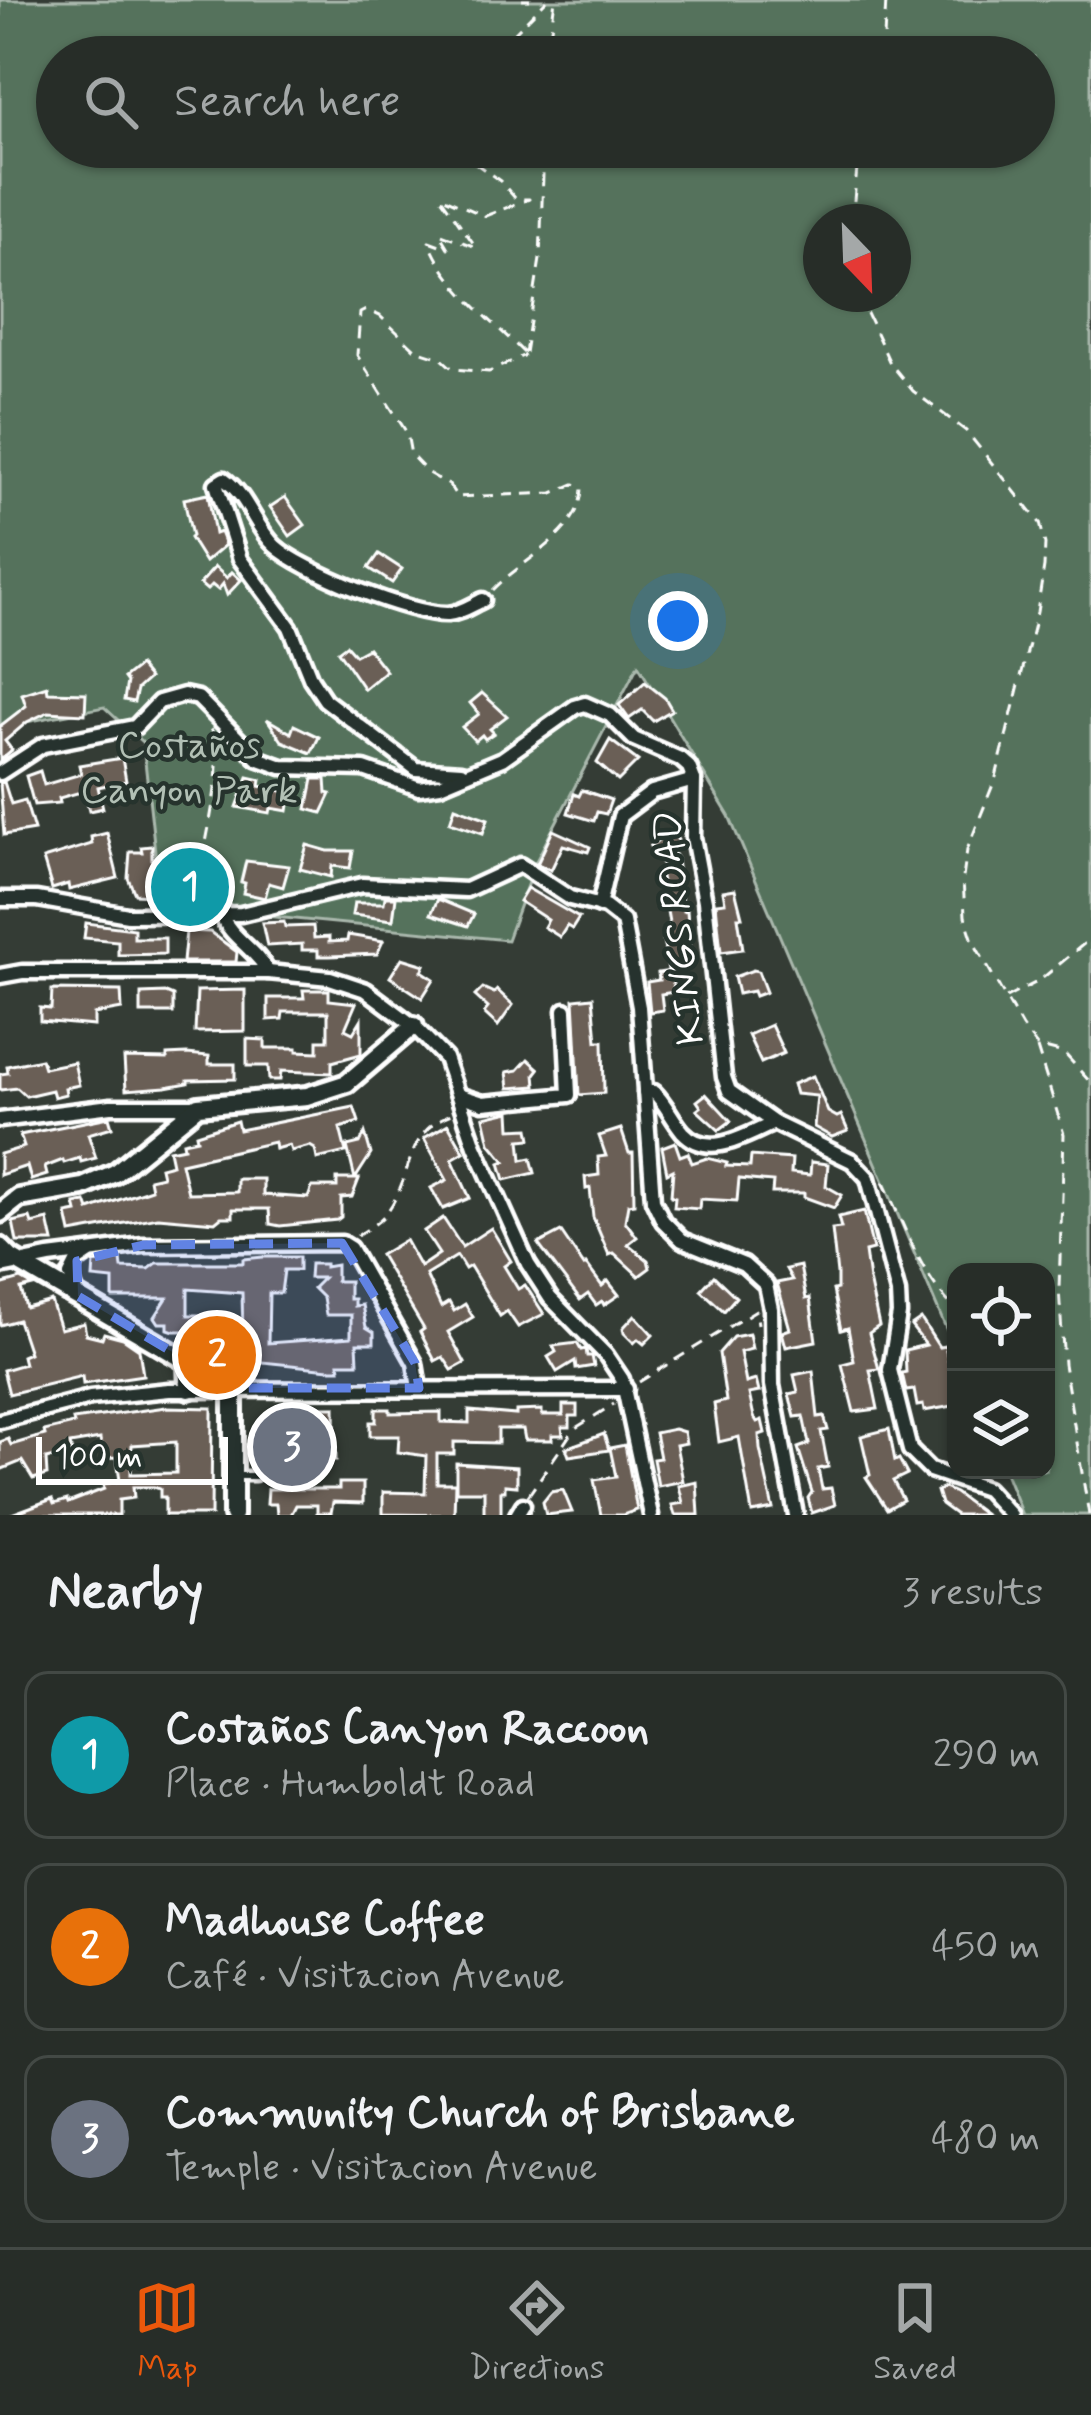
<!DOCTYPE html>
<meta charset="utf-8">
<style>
:root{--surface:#272d28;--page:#333934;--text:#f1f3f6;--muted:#a4a8a8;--line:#434945;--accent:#ea580c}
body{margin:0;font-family:Mynerve,sans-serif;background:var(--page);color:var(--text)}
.controls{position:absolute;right:36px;bottom:36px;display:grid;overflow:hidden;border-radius:24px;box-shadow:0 3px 9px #0004}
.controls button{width:108px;height:108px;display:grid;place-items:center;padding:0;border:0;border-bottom:3px solid var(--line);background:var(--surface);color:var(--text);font:60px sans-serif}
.compass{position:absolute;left:803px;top:204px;width:108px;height:108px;border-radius:50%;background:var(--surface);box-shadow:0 3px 9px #0004;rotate:157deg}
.scale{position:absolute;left:36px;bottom:30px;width:192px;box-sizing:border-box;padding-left:12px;border:6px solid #fff;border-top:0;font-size:33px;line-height:42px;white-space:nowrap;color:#fff;-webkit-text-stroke:9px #26332d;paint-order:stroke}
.you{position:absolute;left:678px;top:621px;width:42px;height:42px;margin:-30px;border:9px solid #fff;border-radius:50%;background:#1a73e8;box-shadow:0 0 0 18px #1a73e833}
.badge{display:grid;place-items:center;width:78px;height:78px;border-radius:50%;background:var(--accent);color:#fff;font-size:39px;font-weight:700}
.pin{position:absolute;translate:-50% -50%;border:6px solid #fff;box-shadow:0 3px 12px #0006}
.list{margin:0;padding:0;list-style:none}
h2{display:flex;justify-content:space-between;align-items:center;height:156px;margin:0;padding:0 48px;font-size:51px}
h2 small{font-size:39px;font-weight:400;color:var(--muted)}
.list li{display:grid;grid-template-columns:78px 1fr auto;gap:36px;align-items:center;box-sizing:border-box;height:168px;margin:0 24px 24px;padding:0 24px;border:3px solid var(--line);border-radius:24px}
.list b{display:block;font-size:45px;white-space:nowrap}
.list p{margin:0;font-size:39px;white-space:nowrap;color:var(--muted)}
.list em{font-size:39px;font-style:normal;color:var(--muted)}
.icon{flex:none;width:66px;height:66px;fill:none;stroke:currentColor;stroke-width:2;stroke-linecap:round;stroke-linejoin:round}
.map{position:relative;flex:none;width:1091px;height:1515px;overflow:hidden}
.search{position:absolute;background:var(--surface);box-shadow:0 3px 9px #0004;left:36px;right:36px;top:36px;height:132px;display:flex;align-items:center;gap:30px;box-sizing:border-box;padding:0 42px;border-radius:66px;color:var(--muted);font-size:45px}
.sheet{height:732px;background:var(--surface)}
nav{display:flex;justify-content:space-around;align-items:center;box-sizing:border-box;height:168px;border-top:3px solid var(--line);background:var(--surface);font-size:33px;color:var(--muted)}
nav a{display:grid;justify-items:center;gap:6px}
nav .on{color:var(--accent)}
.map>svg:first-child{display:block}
.green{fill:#54725b;stroke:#aab8ad;stroke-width:3;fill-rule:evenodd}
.building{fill:#6b5f57;stroke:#fff;stroke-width:3;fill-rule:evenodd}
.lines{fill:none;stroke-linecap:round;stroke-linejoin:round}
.lane-casing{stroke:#fff;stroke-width:15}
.street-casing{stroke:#fff;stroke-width:21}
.secondary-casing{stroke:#fff;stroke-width:26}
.path{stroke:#fff;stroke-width:3;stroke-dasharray:12 9;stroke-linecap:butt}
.lane{stroke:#26332d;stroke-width:6}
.street{stroke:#26332d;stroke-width:12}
.secondary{stroke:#26332d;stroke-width:16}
.marked{fill:#6183e4;fill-opacity:0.2;stroke:#6183e4;stroke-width:9;stroke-dasharray:24 15;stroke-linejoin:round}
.labels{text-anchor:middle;stroke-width:9;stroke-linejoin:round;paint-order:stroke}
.park-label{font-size:39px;fill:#b2c0b5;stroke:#26332d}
.street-label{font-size:39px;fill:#fff;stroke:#26332d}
</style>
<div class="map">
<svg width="1091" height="1515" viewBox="0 0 1091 1515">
<rect width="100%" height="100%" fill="#343c35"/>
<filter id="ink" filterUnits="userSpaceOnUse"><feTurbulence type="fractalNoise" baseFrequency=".00833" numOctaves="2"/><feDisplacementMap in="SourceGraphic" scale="24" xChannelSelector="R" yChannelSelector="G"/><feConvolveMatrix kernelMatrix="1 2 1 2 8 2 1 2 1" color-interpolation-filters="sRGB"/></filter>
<g filter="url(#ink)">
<path class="green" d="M0 0H1091V1515H1022L1004 1470H1046V1272H956V1352L729 816 638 665 535 863 507 940 161 906 143 743 104 707 0 727ZM57 57H1034V147H57ZM821 222H893V294H821Z"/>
<g class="building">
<polygon points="208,494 215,534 220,532 225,545 205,562 190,538 192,536 184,499"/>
<polygon points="285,497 305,525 290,536 270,507"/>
<polygon points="379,554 402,569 392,583 369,568"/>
<polygon points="215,567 227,578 232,572 241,580 227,595 223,584 218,590 212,585 207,590 200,584"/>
<polygon points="346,645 355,655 368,648 386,671 364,689 338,651"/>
<polygon points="139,666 149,678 137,689 134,702 124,700 127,682 124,678"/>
<polygon points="645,682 665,698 672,710 653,721 642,710 629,719 619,705"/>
<polygon points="47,686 48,692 86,693 85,714 48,712 27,722 5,741 12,750 0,760 0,726 26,706 22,694"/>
<polygon points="482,693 507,716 490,729 494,733 485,739 482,735 475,741 462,727 479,714 470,703"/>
<polygon points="267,719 291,733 294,725 319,737 311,753 282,741"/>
<polygon points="610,740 638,761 618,781 597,763"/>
<polygon points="122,758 126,781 98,787 103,808 89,811 84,791 59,798 60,803 34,805 26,776 40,771 44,785 81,774 79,765"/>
<polygon points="248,777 261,780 260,786 291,793 288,811 271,808 270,813 237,807"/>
<polygon points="313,779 326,779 327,793 331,794 322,813 307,809"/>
<polygon points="4,782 11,804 25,800 34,830 4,835 0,783"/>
<polygon points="582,790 611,800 606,814 597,812 594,821 568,813 574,794 579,796"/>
<polygon points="455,807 488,819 483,833 450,822"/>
<polygon points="553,830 590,847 588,852 563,845 551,870 537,864"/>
<polygon points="672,830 680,844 671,849 677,859 683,911 687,910 691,966 668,970 663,939 664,929 670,928 660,871 666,870 650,846"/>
<polygon points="107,833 118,878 69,890 68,884 52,889 43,859 92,844 91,837"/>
<polygon points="307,845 328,851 353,851 350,868 332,866 331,877 300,869"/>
<polygon points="152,846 152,895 135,894 128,878 130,852 142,852 141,847"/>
<polygon points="246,861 289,866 283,887 269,883 265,898 243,893 245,883 241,882"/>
<polygon points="527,888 579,918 572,929 567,926 560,937 544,927 548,920 519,901"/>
<polygon points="735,889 742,917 738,917 743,949 721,952 716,903 725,902 723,891"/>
<polygon points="385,897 396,897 393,920 352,915 354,903 384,903"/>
<polygon points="438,899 474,914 468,926 431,914"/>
<polygon points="284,922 285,927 313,926 314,938 329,937 329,942 347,941 348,935 383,941 377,954 330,956 318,956 318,950 302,950 302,944 267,946 262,923"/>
<polygon points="86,923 134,929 134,938 165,938 165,954 118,955 118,941 84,938"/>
<polygon points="186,931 210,932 237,952 236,962 183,962"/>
<polygon points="402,958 425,965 422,971 434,979 422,998 390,977"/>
<polygon points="753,970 758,971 766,992 755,996 753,991 738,994 734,977"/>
<polygon points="671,971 674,992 661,994 663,1010 650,1012 647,982 659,980 658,973"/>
<polygon points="483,988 494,993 497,990 513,1005 498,1026 484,1013 488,1008 475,996"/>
<polygon points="52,990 121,991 122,1009 94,1014 94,1026 40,1021 40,1008 51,1009"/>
<polygon points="245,990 245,1031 195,1032 197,991"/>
<polygon points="303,990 329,990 329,1000 356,1003 345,1029 353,1033 361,1020 361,1054 332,1062 332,1073 281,1071 280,1080 269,1080 268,1066 247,1066 247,1039 265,1040 265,1048 297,1048 297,1051 318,1052 318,1040 328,1040 328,1012 283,1012 282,1019 268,1020 268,998 304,998"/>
<polygon points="166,993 173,996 173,1013 141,1013 141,994"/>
<polygon points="593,997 597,1041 603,1041 604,1093 579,1095 574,999"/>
<polygon points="771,1025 784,1053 761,1063 748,1035"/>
<polygon points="187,1054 209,1056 209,1064 235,1064 235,1079 188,1080 188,1083 166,1087 126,1090 124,1058 167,1059 167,1055"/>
<polygon points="41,1059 44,1068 74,1062 79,1085 65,1088 66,1094 54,1097 52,1090 26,1096 17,1088 0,1090 0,1074 8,1073 7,1066"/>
<polygon points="528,1059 539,1069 535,1074 536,1086 509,1088 507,1072 518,1070"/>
<polygon points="813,1076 828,1112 837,1117 841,1115 848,1131 832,1137 814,1127 817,1096 796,1094 793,1084"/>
<polygon points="706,1094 731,1121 719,1130 697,1110 701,1107 697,1101"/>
<polygon points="354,1107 359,1122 340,1128 346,1152 317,1159 315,1149 310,1146 291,1151 289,1145 275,1149 274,1142 181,1163 188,1193 237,1192 237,1179 263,1179 263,1195 308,1198 312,1187 337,1187 337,1179 355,1179 347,1146 360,1143 365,1133 371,1154 355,1179 359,1179 352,1197 341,1198 341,1217 337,1220 280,1226 270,1224 269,1209 233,1209 233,1217 221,1217 215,1222 158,1217 71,1233 67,1214 77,1212 75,1204 86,1202 89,1210 151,1189 149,1179 162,1176 160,1167 172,1164 169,1150 184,1147 183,1142 197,1139 196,1134 237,1121 239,1130"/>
<polygon points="510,1111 511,1129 529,1128 531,1139 520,1140 522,1160 531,1158 535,1173 505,1180 500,1163 505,1161 490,1143 484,1117"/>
<polygon points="109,1117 112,1127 88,1134 96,1158 81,1162 80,1158 64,1163 63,1160 45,1167 47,1175 31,1180 27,1166 0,1175 0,1154 24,1147 20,1135"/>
<polygon points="448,1124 464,1152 452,1159 470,1198 443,1209 431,1188 447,1180 424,1138"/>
<polygon points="621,1129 629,1153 633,1153 634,1203 628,1204 625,1221 637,1237 628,1244 648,1260 650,1268 639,1276 614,1253 609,1255 593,1217 590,1188 586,1189 585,1177 599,1175 598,1157 606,1156 599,1136"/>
<polygon points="675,1142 680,1156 688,1153 692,1163 707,1158 727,1163 726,1166 750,1167 751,1156 792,1159 791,1173 810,1175 811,1162 828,1164 826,1186 842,1195 834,1208 804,1197 804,1193 772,1193 773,1182 739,1179 737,1201 700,1199 699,1209 674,1207 675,1197 671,1196 673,1170 667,1173 662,1147"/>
<polygon points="864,1211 873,1250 865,1252 869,1280 879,1326 869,1333 879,1369 870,1370 878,1409 854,1412 842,1364 854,1361 848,1328 841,1330 833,1290 837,1289 837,1274 832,1229 841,1228 838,1217"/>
<polygon points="30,1218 32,1224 48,1220 53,1242 17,1242 13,1222"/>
<polygon points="443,1218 462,1247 491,1228 511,1261 504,1266 518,1289 525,1285 544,1314 518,1327 507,1311 500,1316 470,1266 465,1269 457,1256 426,1275 441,1307 449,1302 454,1311 465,1304 473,1317 448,1332 465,1363 452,1370 443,1357 435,1361 420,1332 424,1329 380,1255 405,1240 420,1267 439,1254 424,1231"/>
<polygon points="561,1232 584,1266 586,1264 602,1286 608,1281 619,1295 604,1305 602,1301 596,1305 588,1294 580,1300 538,1244"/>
<polygon points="263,1257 299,1257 299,1270 284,1270 281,1293 269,1293 268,1343 351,1337 351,1315 326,1315 323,1298 313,1288 323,1278 309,1278 310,1264 325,1264 325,1267 336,1265 336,1281 349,1281 349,1299 354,1299 354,1306 362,1305 366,1327 374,1332 374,1343 357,1343 358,1363 339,1363 340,1369 330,1369 252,1361 252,1352 228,1353 228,1358 214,1358 214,1335 243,1335 242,1293 188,1289 188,1315 211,1315 211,1334 194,1334 194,1331 174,1331 168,1329 168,1323 159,1323 155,1317 167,1298 113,1298 113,1280 93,1278 94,1263 121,1259 122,1268 149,1269 157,1263 243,1263 243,1259"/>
<polygon points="800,1266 806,1299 810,1298 816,1341 786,1347 782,1332 790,1329 777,1283 792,1280 786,1269"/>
<polygon points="714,1276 736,1297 724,1311 701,1290"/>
<polygon points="21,1279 33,1286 21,1289 26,1308 51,1301 60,1329 84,1323 86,1334 102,1338 104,1333 123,1338 139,1349 143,1375 83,1384 82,1376 9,1394 3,1370 24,1364 22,1356 29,1353 18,1320 0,1325 0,1285"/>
<polygon points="635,1315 653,1335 644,1344 638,1339 634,1343 624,1333 623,1328"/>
<polygon points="921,1319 939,1347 945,1346 953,1384 953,1406 924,1411 923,1405 917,1406 914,1390 906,1391 902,1373 906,1372 905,1350 926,1345 911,1326"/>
<polygon points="749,1334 752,1349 740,1352 746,1383 756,1380 759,1392 749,1394 754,1417 757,1422 762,1420 765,1433 759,1435 760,1449 773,1509 752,1513 739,1437 719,1442 714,1404 726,1401 719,1353 733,1337"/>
<polygon points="577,1343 581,1350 586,1349 587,1356 592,1356 594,1366 576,1369 575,1361 557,1372 548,1357 556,1352 553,1346"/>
<polygon points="813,1371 818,1417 824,1416 828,1430 821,1431 828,1467 818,1469 822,1489 831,1488 835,1505 812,1513 808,1498 812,1492 798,1448 809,1444 803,1416 795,1417 789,1394 798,1392 794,1375"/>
<polygon points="563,1405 577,1405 577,1416 570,1416 570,1427 562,1427 563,1435 552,1435 552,1440 525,1440 523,1429 498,1429 498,1443 454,1442 454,1454 437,1454 437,1483 455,1483 454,1515 383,1514 383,1492 425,1493 426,1456 398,1452 399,1436 370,1436 370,1422 376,1422 376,1409 390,1409 390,1413 441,1412 441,1422 469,1423 469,1411 516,1415 516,1411 542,1410 542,1415 563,1415"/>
<path d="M166 1407 212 1408 211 1515H165V1497H160V1489L154 1487H133L134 1498 119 1500V1515H9L52 1499 54 1504 67 1500 68 1503 104 1489 103 1484 120 1481 117 1457 103 1458 100 1439 70 1444 72 1453 46 1459 47 1475 33 1479 22 1461 0 1470V1442L8 1439 11 1445 45 1435 44 1431 74 1424 73 1420ZM176 1442V1473L131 1474 132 1445Z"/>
<polygon points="319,1407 335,1407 336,1460 277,1458 278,1436 284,1436 289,1420 312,1420 312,1413 319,1413"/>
<polygon points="674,1429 684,1432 686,1443 676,1445 683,1481 658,1486 653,1459 660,1458 655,1433"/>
<polygon points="889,1429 895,1461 899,1459 907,1474 893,1481 903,1500 887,1509 866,1477 870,1475 861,1436"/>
<polygon points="604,1434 609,1450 569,1456 566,1448"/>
<polygon points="625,1445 637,1510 623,1515 601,1515 594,1480 616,1477 610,1448"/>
<polygon points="456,1463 517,1467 517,1486 505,1485 505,1491 501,1491 501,1515 484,1515 484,1491 456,1491"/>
<polygon points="697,1482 699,1515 675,1515 672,1505 683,1503 679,1486"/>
<polygon points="339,1483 363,1483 363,1503 333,1502 331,1513 317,1513 317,1505 296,1505 291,1515 277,1515 276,1504 267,1504 268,1489 339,1489"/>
<polygon points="944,1488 955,1493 985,1515 956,1515 941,1504 937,1491"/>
<polygon points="563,1490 572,1512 546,1515 543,1502 551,1492"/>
</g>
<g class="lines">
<defs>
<polyline id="lane" points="237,1476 255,1476"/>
<g id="street">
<path d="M461 772 416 769 325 700 311 679 290 627 240 559 216 484 224 479C248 496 254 526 275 546 302 571 411 615 448 614 461 613 472 605 483 600"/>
<polyline points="0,773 43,745 135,727 159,702 184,695 198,698 257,758 282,767 364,769 419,788 440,785 502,759 575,707 585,704 610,715 634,739 680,759 689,767 694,780 693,837 705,901 724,1077 729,1091 774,1123"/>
<polyline points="0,899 37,899 128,915 241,914 362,885 466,890 520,865 570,898 605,907 623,921 639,1007 653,1200 663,1221 682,1240 744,1265 766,1285 771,1309 772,1385 796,1515"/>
<polyline points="599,906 620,816 652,792 694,780"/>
<path d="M221 914C230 938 256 949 268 972"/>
<polyline points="0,976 22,972 268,972 330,978 366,990 414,1026 445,1058 475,1146 528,1264 550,1298 606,1355 622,1379 651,1515"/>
<path d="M645 1092H654C666 1104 672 1119 683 1132 709 1160 746 1135 774 1123L852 1161 868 1178 898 1293 899 1314 890 1370 910 1450 930 1470 986 1489 1010 1515"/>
<polyline points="458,1095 483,1103 569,1095 565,1010"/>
<polyline points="0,1120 111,1106 197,1106"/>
<polyline points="0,1267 49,1257 143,1245 342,1243 350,1248 415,1363 419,1388"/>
<polyline points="77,1295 70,1275 77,1261 89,1253"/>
<polyline points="0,1421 90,1398 169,1390 626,1389"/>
<polyline points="517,1515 523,1505"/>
</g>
<g id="secondary">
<polyline points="0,1213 19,1198 83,1187 115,1173 198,1106 307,1096 347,1083 414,1026"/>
<polyline points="0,1247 11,1258 233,1388 233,1515"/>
<polyline points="188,1362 189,1389"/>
</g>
</defs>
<use href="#lane" class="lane-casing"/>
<use href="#street" class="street-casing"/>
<use href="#secondary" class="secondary-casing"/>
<g class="path">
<polyline points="522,0 530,0"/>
<polyline points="497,57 487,45 513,34 547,0"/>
<polyline points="547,57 555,0"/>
<polyline points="883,57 886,0"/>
<polyline points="852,222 859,147"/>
<polyline points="858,294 890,363 913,391 966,431 1040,523 1045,544 1044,567 1037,612 996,777 967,850 963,878 965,916 973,941 1022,1027 1037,1046 1064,1053 1091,1083"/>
<path d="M524 353C491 319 446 287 429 241L448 248 439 233 476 247 440 196 485 216 529 199H516L500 181 472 161H497L527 152 528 147"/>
<polyline points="525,353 540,259 544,147"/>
<path d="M493 590C521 560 582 534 582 487L574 484 553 493 457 497 449 485 428 473 411 455 407 433 357 355 360 313 366 310 380 316 416 350 441 358 453 369 489 372 525 355"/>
<path d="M188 901 176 879 198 875 202 864C207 833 227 753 211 729"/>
<polyline points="1006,998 1039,981 1091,938"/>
<polyline points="1037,1048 1064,1134 1059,1289 1064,1364 1089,1515"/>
<path d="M883 1182C906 1227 919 1274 956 1310"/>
<path d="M357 1236C367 1229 379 1223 387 1212 414 1175 404 1130 454 1113"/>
<polyline points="1046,1312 1059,1298"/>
<polyline points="639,1382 756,1310 758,1324"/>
<polyline points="528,1496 574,1429 614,1404"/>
</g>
<use href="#lane" class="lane"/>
<use href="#street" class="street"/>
<use href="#secondary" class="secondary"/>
</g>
</g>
<path class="marked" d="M342 1243 415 1363 419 1388H233L78 1296 77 1261 143 1245Z"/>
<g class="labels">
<g class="park-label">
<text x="189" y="757">Costaños<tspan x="189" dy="45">Canyon Park</tspan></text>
</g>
<g class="street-label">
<text transform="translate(677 928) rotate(-96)" y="14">KINGS ROAD</text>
</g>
</g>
</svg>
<div class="controls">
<button><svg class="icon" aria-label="locate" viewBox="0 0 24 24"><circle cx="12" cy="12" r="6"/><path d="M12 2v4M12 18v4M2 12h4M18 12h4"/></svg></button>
<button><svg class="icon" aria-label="layers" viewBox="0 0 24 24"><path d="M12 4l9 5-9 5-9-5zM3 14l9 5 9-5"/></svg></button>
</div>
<svg class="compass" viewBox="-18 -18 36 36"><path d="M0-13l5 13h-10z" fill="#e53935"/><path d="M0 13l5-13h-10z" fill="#a4a8a8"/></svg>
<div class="scale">100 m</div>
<div class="you"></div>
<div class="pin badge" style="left:190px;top:887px;background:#0f9aa8">1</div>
<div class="pin badge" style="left:217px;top:1355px;background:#e8710a">2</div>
<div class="pin badge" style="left:292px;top:1447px;background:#6b7280">3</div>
<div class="search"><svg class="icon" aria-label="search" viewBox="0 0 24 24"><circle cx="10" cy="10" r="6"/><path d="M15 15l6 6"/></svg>Search here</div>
</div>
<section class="sheet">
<h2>Nearby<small>3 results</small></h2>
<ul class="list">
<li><span class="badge" style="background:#0f9aa8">1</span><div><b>Costaños Canyon Raccoon</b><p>Place · Humboldt Road</p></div><em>290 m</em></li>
<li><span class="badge" style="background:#e8710a">2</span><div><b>Madhouse Coffee</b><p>Café · Visitacion Avenue</p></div><em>450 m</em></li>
<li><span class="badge" style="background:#6b7280">3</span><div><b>Community Church of Brisbane</b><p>Temple · Visitacion Avenue</p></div><em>480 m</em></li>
</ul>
</section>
<nav>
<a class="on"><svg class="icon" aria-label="map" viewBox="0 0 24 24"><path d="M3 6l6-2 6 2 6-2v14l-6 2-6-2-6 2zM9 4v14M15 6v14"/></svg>Map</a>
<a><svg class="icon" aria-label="directions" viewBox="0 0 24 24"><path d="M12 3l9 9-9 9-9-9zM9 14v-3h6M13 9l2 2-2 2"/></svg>Directions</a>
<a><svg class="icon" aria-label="saved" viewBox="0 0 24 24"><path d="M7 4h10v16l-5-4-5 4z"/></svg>Saved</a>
</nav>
